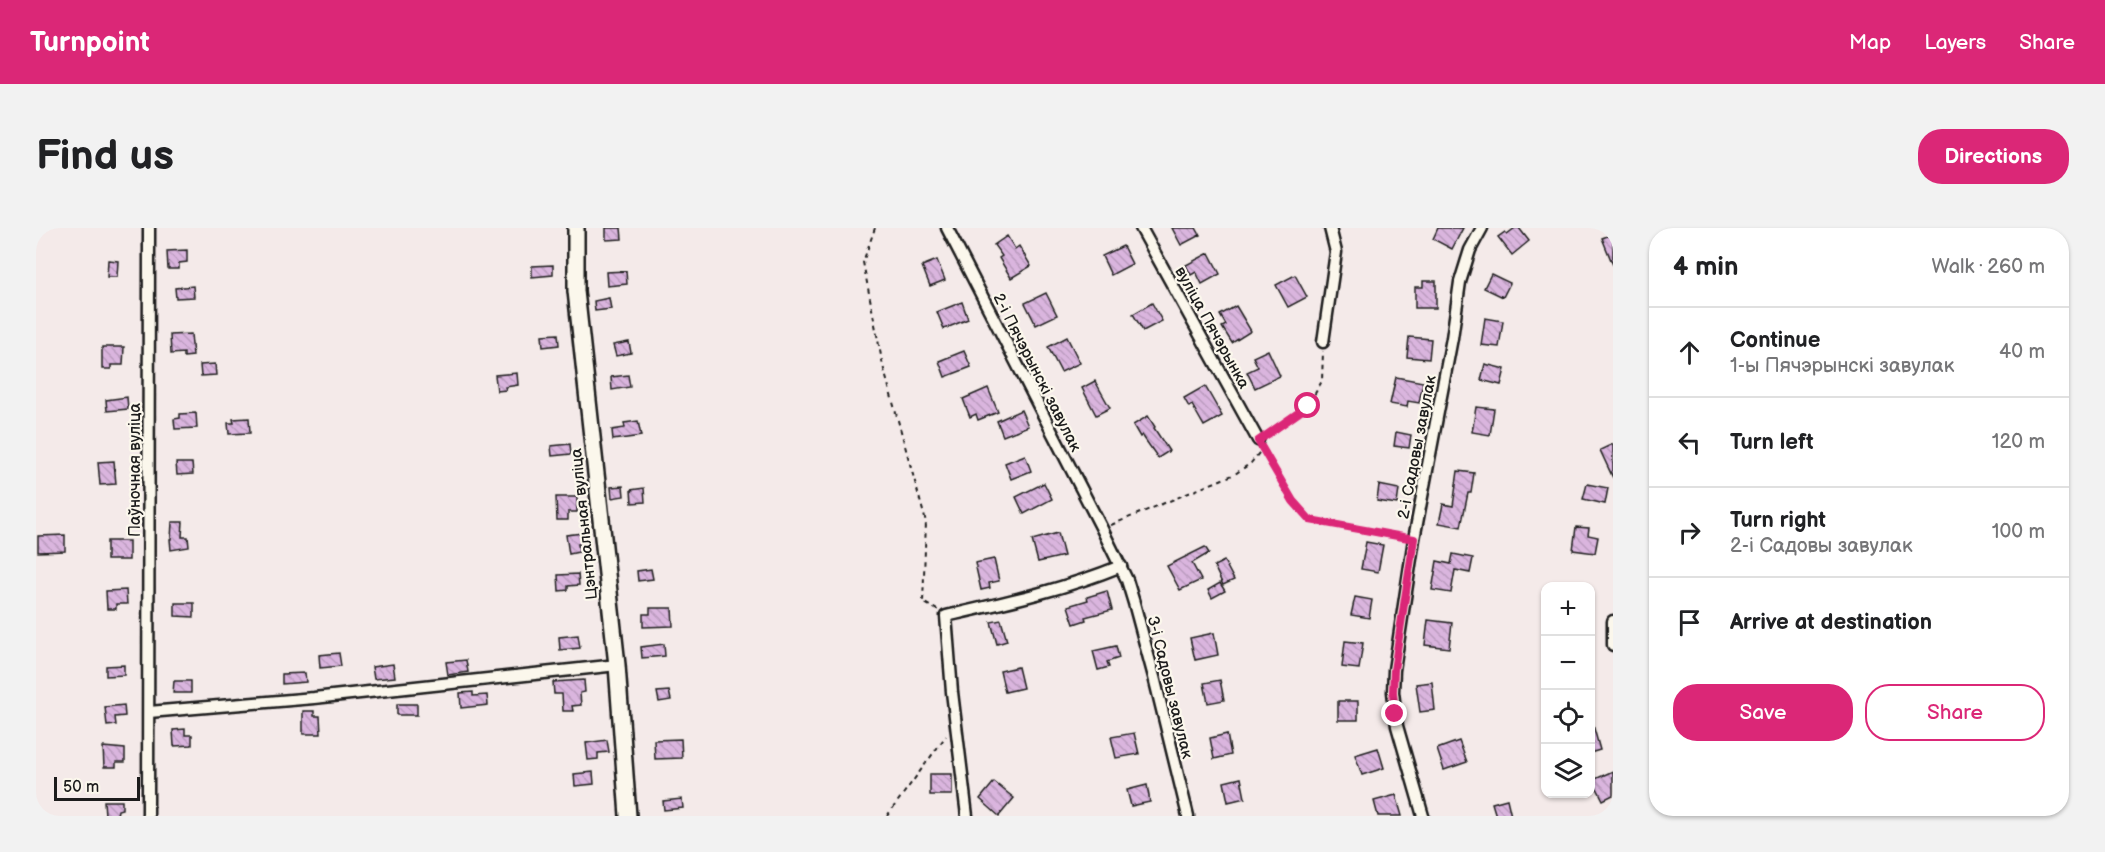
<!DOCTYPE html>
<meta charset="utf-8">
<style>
:root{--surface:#fff;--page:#f2f2f2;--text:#202124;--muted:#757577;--line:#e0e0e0;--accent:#db2777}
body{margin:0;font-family:"Balsamiq Sans",sans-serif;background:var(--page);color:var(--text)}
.controls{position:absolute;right:18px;bottom:18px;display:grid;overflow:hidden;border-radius:12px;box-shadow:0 2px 4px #0004}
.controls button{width:54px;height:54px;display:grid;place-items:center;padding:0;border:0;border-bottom:2px solid var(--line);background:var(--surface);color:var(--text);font:30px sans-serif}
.scale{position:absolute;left:18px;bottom:15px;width:86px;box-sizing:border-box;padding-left:6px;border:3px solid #1c1c1c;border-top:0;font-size:16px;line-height:21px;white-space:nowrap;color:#1c1c1c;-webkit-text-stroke:4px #fbf7ec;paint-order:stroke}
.stop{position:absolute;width:18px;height:18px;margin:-14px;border:4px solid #db2777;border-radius:50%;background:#fff}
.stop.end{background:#db2777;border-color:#fff;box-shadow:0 2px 6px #0008}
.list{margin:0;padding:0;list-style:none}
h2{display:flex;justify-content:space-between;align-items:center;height:78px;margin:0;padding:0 24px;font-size:26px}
h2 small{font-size:20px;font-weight:400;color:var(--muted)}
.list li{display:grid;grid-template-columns:39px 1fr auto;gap:18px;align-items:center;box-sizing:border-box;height:90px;padding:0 24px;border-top:2px solid var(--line)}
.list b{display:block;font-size:22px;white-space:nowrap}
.list p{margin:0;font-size:20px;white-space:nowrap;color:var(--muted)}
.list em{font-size:20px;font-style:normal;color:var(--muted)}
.actions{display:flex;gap:12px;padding:18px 24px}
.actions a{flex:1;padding:14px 0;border:2px solid var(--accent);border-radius:24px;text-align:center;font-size:21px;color:var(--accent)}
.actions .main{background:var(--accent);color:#fff}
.icon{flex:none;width:33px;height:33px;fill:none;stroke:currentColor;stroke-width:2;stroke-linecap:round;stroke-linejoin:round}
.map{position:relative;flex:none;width:1577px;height:588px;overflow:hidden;border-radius:24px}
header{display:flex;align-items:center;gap:36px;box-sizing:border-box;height:84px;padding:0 30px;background:var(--accent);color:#fff}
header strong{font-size:28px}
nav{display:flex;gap:33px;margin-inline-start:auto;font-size:21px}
.intro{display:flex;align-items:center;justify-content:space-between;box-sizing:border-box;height:144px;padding:0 36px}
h1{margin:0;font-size:42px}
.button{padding:15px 27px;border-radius:24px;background:var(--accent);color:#fff;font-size:21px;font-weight:700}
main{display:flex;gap:36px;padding:0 36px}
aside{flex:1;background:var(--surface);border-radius:24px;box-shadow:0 2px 4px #0004}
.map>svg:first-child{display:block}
.building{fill:url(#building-back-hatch);stroke:#1c1c1c;stroke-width:1.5}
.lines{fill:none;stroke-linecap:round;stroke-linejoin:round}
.street-casing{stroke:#1c1c1c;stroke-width:15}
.secondary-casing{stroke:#1c1c1c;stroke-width:20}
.path{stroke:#1c1c1c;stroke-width:2;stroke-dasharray:4.5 4.5;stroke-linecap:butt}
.street{stroke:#fbf7ec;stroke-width:10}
.secondary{stroke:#fbf7ec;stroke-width:15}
.route{stroke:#db2777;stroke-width:8}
.labels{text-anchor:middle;stroke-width:4.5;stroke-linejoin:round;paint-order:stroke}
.street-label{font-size:16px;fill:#1c1c1c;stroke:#fbf7ec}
</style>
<header>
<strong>Turnpoint</strong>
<nav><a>Map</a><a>Layers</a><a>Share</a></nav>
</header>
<div class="intro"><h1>Find us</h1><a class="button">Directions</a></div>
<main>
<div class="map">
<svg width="1577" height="588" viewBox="0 0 1577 588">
<defs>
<pattern id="building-back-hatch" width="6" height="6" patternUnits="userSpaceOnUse" patternTransform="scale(1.5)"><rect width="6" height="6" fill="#dab5de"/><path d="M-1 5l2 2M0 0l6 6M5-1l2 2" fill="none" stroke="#ba9bbe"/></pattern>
</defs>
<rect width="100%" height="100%" fill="#f4eae9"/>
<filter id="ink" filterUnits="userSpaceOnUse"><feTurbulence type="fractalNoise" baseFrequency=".0167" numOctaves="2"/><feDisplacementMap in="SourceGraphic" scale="12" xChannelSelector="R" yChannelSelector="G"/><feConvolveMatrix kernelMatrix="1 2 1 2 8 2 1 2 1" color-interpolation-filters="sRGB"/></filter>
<g filter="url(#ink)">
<g class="building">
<polygon points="570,0 585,0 586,11 570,12"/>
<polygon points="1136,0 1160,0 1164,7 1145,17"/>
<polygon points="1402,0 1427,0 1416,21 1397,11"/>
<polygon points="1479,0 1483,0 1493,13 1476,27 1462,9 1469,4 1471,6"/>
<polygon points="1577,6 1577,37 1566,10"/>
<polygon points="971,8 979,21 983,18 995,38 975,50 963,30 966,28 958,17"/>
<polygon points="1087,18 1096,36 1075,47 1066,28"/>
<polygon points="151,22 151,34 143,35 143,41 132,41 131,23"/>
<polygon points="1173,25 1184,46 1166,56 1160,44 1155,47 1150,37"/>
<polygon points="72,32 82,33 81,49 71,49"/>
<polygon points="901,32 909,52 894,58 886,38"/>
<polygon points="517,37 517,47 496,49 496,38"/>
<polygon points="590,43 591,56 571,58 570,44"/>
<polygon points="1455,46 1474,55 1467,69 1448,60"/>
<polygon points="1259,47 1271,69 1252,79 1240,57"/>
<polygon points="1387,53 1400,53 1400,80 1379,80 1379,59 1387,59"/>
<polygon points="157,58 158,69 140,70 139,60"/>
<polygon points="1010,65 1021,87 1000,97 989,75"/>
<polygon points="573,70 575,81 559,83 558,73"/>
<polygon points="926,74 932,91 908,101 901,84"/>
<polygon points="1116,75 1126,93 1107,103 1097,86"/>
<polygon points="1200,78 1215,103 1196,115 1186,99 1190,97 1184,87"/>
<polygon points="1449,90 1467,93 1463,119 1445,117"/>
<polygon points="155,106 157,128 148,129 148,125 135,126 134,107"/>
<polygon points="522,106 523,117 507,119 506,107"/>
<polygon points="1031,109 1044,135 1025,144 1012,119"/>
<polygon points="1373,109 1395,111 1393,131 1371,129"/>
<polygon points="593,114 595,125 580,128 577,117"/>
<polygon points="66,119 88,119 87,137 75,137 75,141 66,141"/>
<polygon points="1232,122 1244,148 1219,160 1211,144 1222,139 1217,129"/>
<polygon points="928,123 935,139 909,149 903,133"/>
<polygon points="179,136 180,147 165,148 164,137"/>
<polygon points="1449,136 1469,141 1465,157 1445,152"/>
<polygon points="481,145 482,157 469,159 470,162 461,163 459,147"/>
<polygon points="592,147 594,159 576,162 575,149"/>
<polygon points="1360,149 1387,154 1383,175 1372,173 1371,179 1354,176"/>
<polygon points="1059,153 1074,180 1060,187 1046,160"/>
<polygon points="1169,158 1186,188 1168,198 1156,177 1153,179 1148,170"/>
<polygon points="952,160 962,184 942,192 940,186 934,189 927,171"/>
<polygon points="91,169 92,181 71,183 70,172"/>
<polygon points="1440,179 1458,181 1454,207 1436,204"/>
<polygon points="985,182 992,198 967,208 961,193"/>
<polygon points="160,185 161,200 139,201 138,191 144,190 144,186"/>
<polygon points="1112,188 1119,199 1118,200 1133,223 1122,230 1106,207 1104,209 1097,197"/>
<polygon points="213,190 214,205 193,206 192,195 198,195 197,191"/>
<polygon points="602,193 605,208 577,212 576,202 589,200 588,195"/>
<polygon points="1360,204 1375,207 1373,220 1358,218"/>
<polygon points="534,216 535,226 516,228 515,218"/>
<polygon points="1577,216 1577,250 1564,222"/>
<polygon points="989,227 995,243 975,251 969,235"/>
<polygon points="78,233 80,256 64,257 62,234"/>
<polygon points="140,235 156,235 157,246 141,247"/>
<polygon points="1422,243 1438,245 1435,265 1432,265 1425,299 1403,295 1407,276 1417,278"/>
<polygon points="1008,255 1016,271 988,286 980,269"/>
<polygon points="1551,256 1572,260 1569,276 1547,271"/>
<polygon points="1343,257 1363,261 1361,276 1341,273"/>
<polygon points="587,258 588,268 576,270 575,259"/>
<polygon points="608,260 609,274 596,275 595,262"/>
<polygon points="520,269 541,269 541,284 532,284 532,292 521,292"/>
<polygon points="136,294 147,294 146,309 152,309 153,319 135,322 134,311 135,311"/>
<polygon points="1540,299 1553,300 1552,307 1562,309 1559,325 1537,322"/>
<polygon points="546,305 548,316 542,316 543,324 533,326 530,307"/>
<polygon points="1022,305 1028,328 1002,334 996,312"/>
<polygon points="29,307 29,323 2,324 2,308"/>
<rect x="71" y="313" width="22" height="19"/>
<polygon points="1330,314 1347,317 1342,344 1325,341"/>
<polygon points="1169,319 1173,325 1156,335 1165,352 1144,362 1131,338"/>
<polygon points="1417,326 1437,330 1434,345 1419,342 1415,365 1396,362 1401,333 1415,336"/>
<polygon points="958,331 963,353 953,355 954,360 945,362 939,335"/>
<polygon points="1188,333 1198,352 1187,357 1178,338"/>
<polygon points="615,341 617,351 602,353 601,343"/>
<polygon points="542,346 543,357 532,358 532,362 523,363 522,347"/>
<polygon points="1184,355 1189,363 1176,370 1172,362"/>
<polygon points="90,362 91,376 80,376 80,381 71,381 70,363"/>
<polygon points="1071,363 1076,382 1049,389 1050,392 1038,396 1032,378 1052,372 1051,369"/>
<polygon points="1319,369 1336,372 1333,390 1315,387"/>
<polygon points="139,375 158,375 158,389 139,388"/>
<polygon points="614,380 636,380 637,398 607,399 607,386 614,386"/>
<polygon points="965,392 971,413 961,416 955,394"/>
<polygon points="1392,392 1416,395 1413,420 1389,417"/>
<polygon points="1178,405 1182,427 1159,432 1154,410"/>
<polygon points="542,407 544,420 524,422 523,409"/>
<polygon points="1309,413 1327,415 1323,441 1306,439"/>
<polygon points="628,416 629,428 606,430 605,419"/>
<polygon points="1080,418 1083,430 1071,434 1073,439 1062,442 1057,423"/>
<polygon points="303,425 305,438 284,440 283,427"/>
<polygon points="430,432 432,444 412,447 410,434"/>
<polygon points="357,436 359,449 338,451 336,439"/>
<polygon points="88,437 88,447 70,448 70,438"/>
<polygon points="982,439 987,460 969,464 964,443"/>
<polygon points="269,445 270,454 246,456 246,446"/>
<polygon points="548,452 549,464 544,465 545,477 536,478 537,483 527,483 526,466 518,466 517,454"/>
<polygon points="1184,452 1188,472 1172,475 1168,455"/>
<polygon points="138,453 155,453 155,465 137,465"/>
<polygon points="1396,454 1399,482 1384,484 1380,456"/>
<polygon points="633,463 635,472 623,474 621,464"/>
<polygon points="437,464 437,468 451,467 452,477 425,480 424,465"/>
<rect x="1302" y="473" width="20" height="19"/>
<rect x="361" y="476" width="20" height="11"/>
<polygon points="88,477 89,488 79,489 80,497 71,498 69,479"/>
<polygon points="267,483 278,483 278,488 284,488 285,506 267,506"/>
<polygon points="1557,497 1564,522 1554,525 1554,498"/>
<polygon points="149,501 149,507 156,507 156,517 138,518 137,502"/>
<polygon points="1098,505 1103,526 1080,530 1075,509"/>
<polygon points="1191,506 1195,527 1178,531 1174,510"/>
<polygon points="645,511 646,530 619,531 618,512"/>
<polygon points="571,512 573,524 562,525 562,531 552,532 550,515"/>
<polygon points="1423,513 1431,534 1408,542 1401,521"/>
<polygon points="67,519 89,521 89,534 80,534 80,539 68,539"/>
<polygon points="1342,520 1348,540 1326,547 1319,527"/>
<polygon points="1577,543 1577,567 1567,572 1557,552"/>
<polygon points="557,544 558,556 539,558 538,546"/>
<rect x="894" y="546" width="22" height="21"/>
<polygon points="1205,550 1209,570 1192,574 1188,554"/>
<polygon points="958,554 978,570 963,588 944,571"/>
<polygon points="1111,557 1114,574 1095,578 1091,562"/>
<polygon points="1360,567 1366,588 1342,588 1338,573"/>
<polygon points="646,571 647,580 628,582 627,573"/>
<polygon points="1471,571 1475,588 1460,588 1456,575"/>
<polygon points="68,573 86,573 86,581 82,582 81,587 69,587"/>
</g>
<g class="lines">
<defs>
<g id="street">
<polyline points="911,0 1066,301 1091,352 1098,375 1118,449 1152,588"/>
<polyline points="1105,0 1222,212"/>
<polyline points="1287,114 1300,24 1294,0"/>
<polyline points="1577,393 1577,417"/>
<polyline points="113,484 278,470 581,437"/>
<polyline points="112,588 113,0"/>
<path d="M931 588 916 464 910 388C971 374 1026 362 1085 338"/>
<polyline points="1387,588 1361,498 1357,464 1358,442 1378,311 1416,110 1424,54 1434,22 1446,0"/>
</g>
<polyline id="secondary" points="540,0 540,63 581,437 592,588"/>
</defs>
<use href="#street" class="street-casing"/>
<use href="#secondary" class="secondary-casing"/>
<g class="path">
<polyline points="839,0 827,34 847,138 890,294 887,374 903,383"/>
<polyline points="1231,206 1272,178 1286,153 1287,123"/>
<polyline points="1075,297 1199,246 1215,235 1226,221 1257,273 1274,292 1369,309"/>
<polyline points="851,588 910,508"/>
</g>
<use href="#street" class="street"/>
<use href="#secondary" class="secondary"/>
</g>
</g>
<g class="lines" filter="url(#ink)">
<polyline class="route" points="1272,178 1222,213 1257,273 1274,292 1378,311 1358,442 1357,464 1359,486"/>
</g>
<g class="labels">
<g class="street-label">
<text transform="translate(1177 99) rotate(61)" y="6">вуліца Пячэрынка</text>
<text transform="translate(1002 144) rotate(63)" y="6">2-і Пячэрынскі завулак</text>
<text transform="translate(1380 219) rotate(-79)" y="6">2-і Садовы завулак</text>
<text transform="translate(98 242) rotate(-90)" y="6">Паўночная вуліца</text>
<text transform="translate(547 296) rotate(-96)" y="6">Цэнтральная вуліца</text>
<text transform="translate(1135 459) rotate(76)" y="6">3-і Садовы завулак</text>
</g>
</g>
</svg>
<div class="controls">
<button>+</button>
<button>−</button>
<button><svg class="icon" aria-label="locate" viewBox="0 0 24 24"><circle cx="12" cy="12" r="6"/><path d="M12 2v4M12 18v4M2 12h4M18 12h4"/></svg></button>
<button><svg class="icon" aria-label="layers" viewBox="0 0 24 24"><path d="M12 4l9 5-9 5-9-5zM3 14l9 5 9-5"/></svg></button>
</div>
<div class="scale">50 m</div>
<div class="stop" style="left:1272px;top:178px"></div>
<div class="stop end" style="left:1359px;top:486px"></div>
</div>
<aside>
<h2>4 min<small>Walk · 260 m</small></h2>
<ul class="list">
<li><svg class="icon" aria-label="ahead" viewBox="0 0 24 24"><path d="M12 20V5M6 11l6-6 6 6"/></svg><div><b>Continue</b><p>1-ы Пячэрынскі завулак</p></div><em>40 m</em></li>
<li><svg class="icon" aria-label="left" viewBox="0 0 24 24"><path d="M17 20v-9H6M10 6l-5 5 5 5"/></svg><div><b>Turn left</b></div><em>120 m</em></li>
<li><svg class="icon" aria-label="right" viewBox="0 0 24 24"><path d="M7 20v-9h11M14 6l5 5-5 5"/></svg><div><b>Turn right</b><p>2-і Садовы завулак</p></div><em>100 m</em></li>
<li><svg class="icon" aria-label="arrive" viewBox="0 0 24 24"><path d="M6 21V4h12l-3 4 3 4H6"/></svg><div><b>Arrive at destination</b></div></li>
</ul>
<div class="actions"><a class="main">Save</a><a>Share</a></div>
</aside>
</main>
